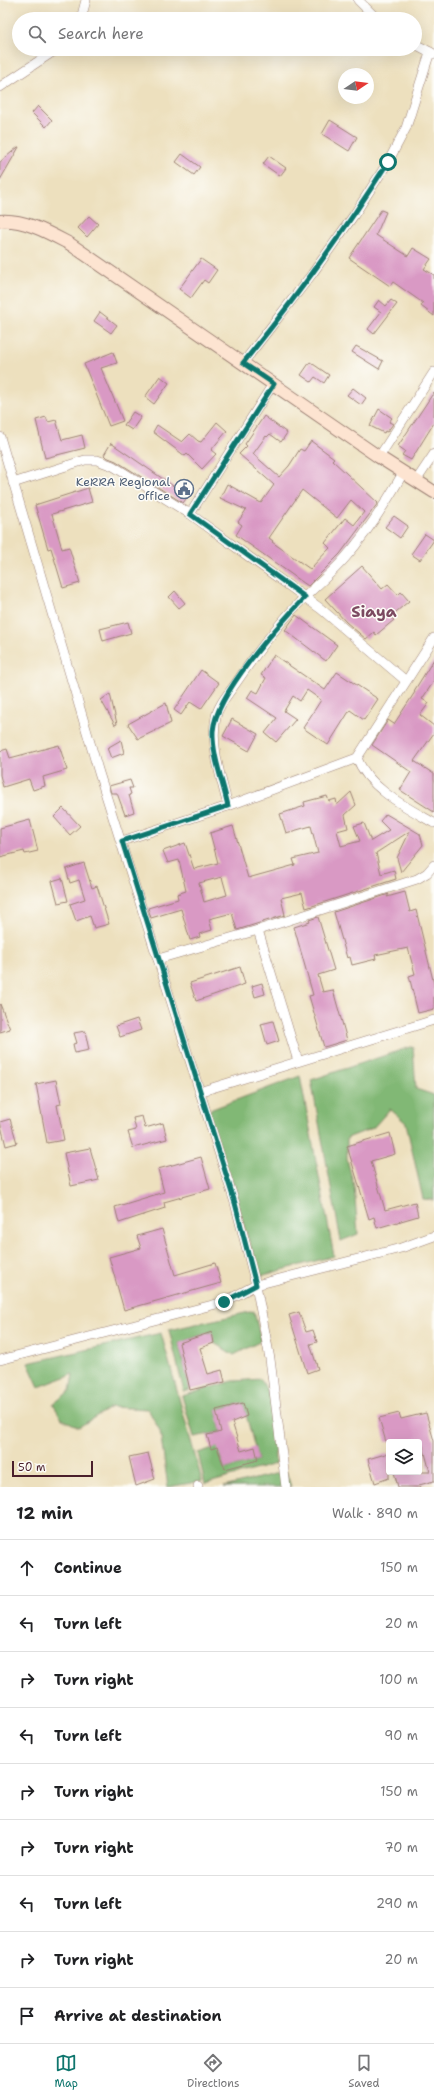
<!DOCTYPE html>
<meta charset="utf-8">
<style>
:root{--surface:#fff;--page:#f2f2f2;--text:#202124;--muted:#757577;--line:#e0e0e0;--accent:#0f766e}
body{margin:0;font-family:"Shantell Sans",sans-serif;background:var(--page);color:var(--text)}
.controls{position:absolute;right:12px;bottom:12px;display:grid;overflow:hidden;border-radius:4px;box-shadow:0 4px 16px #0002}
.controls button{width:36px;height:36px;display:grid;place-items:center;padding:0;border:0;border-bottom:1px solid var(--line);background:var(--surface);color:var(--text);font:20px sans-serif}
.compass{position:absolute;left:338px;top:68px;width:36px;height:36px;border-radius:50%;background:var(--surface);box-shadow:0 4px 16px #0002;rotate:77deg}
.scale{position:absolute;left:12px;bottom:10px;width:81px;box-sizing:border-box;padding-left:4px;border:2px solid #4a1f2b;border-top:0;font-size:11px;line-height:14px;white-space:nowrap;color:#4a1f2b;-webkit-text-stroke:3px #fdfcf7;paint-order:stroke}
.stop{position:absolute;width:12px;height:12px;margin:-9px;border:3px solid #0f766e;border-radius:50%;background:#fff}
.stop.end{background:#0f766e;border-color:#fff;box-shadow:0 1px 4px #0008}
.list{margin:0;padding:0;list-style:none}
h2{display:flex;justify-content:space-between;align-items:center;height:52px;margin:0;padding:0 16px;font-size:17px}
h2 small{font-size:13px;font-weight:400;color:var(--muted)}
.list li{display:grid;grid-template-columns:26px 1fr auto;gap:12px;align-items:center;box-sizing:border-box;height:56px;padding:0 16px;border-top:1px solid var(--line)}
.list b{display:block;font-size:15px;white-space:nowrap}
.list em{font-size:13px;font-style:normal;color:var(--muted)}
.icon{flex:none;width:22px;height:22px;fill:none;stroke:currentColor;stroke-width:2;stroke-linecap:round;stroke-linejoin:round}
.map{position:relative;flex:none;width:434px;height:1487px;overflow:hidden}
.search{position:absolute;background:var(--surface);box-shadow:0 4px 16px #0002;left:12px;right:12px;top:12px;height:44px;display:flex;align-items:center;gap:10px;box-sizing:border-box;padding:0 14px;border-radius:22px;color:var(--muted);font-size:15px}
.sheet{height:556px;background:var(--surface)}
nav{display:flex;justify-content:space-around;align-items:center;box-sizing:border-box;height:56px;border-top:1px solid var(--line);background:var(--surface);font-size:11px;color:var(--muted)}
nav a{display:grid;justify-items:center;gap:2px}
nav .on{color:var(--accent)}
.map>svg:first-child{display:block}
.forest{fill:#81b874;stroke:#666c50}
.building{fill:#d999c4;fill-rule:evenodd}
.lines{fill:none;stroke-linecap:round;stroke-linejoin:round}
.street-casing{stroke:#9c8074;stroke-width:10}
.secondary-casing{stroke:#9c8074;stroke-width:14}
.street{stroke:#fff;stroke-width:9}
.secondary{stroke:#fde4d1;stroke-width:12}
.route{stroke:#0f766e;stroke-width:5}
.labels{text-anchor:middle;stroke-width:3;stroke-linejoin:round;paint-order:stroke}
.service-label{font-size:12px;fill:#4e5e75;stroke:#fdfcf7;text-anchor:end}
.district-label{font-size:16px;font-weight:bold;fill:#7c4a61;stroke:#fdfcf7}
</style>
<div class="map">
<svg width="434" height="1487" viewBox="0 0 434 1487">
<rect width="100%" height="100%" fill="#fdfcf7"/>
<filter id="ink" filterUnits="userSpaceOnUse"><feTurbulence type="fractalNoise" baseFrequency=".025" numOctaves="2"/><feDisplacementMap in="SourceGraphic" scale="8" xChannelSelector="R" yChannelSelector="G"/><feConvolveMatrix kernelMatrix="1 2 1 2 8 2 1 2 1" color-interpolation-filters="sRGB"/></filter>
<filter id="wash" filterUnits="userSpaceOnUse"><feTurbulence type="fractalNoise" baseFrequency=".012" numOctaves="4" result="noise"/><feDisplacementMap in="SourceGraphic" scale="16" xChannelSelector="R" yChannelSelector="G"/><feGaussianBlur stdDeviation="0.9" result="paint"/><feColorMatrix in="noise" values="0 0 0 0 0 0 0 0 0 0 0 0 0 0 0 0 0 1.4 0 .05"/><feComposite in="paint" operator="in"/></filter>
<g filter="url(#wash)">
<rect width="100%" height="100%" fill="#ede0be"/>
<g class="forest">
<polygon points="413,1046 416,1089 434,1095 434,1200 423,1199 406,1123 390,1109 373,1128 347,1138 347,1159 354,1186 358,1234 341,1241 311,1080"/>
<polygon points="300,1076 334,1256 260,1276 207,1111"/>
<polygon points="254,1311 261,1341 234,1355 214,1343 211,1332 179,1343 190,1390 184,1392 169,1330"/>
<polygon points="161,1333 202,1481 168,1487 160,1431 148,1409 111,1407 79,1427 62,1419 53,1404 70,1391 73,1374 39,1387 28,1363"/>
<polygon points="261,1379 274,1405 275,1464 205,1484 198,1453 222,1445 220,1457 225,1469 258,1460 243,1403 216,1410 221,1432 194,1437 182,1396 233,1381"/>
<polygon points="286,1471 291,1487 224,1487"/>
</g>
<g id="blocks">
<g class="building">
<polygon points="38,106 52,120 46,127 32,113"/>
<polygon points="330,120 357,137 349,151 322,134"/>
<polygon points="18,147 19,147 0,180 0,162"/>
<polygon points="182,154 200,167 194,175 176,162"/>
<polygon points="269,156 286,168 280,176 263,164"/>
<polygon points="381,210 386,212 376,235 408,256 413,248 431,259 424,269 434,275 434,316 421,306 423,303 393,282 390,286 349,258"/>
<polygon points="89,216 98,224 87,237 78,228"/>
<polygon points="201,259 217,270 208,283 204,280 191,298 179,289"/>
<polygon points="379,300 386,306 391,300 397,304 374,334 368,329 381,312 374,307"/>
<polygon points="100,312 117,325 111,333 94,321"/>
<polygon points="356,346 383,361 379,369 352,352"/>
<polygon points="113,352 117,363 101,368 123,421 109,426 84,364"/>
<polygon points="310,362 329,375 324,383 315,377 311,382 301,375"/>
<polygon points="160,376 169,383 154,404 145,397"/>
<polygon points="353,388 366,398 361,405 347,395"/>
<polygon points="434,392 434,423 411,460 402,455 405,451 398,446"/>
<polygon points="379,409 392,418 389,422 393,424 387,432 385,431 384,433 370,426"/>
<polygon points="133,412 141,417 132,430 124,425"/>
<path d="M264 416 287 433 281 442 270 434 267 437 266 436 253 454 279 477 289 466 300 449 304 451 311 441 334 458 332 460 378 503 340 554 308 586 236 535 242 525 238 522 246 510 220 498 227 484 261 503 274 485 239 454 247 446 245 444ZM302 490 337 518 351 500 364 512 354 525 345 518 325 543 330 548 310 569 272 542 273 541 269 538Z"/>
<polygon points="46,417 48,422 56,420 62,440 82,435 85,448 45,458 36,420"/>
<polygon points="217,422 227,431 211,450 216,454 202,469 187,454 185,456 153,432 157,425 182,442 190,434 198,441 201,442"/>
<polygon points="111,443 179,490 182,485 191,492 183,503 116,461 106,457 104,455"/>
<polygon points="88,488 92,502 52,514 62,549 69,547 80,583 63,588 51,548 48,549 35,505"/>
<polygon points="394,516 408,526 400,538 385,527"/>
<polygon points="425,534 434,540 420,560 411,554"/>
<polygon points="362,566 382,589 388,584 398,595 401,592 409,601 390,617 394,620 376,635 374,632 366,639 346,622 325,599"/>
<polygon points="175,591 185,603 179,608 169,597"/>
<polygon points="296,615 337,645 326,661 285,630"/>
<polygon points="128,622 131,633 103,641 100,629"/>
<polygon points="274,655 325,690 337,672 378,699 364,720 350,710 328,745 303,728 321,700 307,690 300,701 293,696 284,711 296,719 276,742 265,733 277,718 247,698 252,690 258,693 266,678 261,675"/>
<polygon points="434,659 434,681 422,699 429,703 420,715 434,726 434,733 414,761 434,774 434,812 400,790 411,772 372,745 388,720 394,724 415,692 414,691"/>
<polygon points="201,670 219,683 201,709 190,702 181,715 174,710"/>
<polygon points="110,694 117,724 115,725 101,700"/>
<polygon points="166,703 171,723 138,739 128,724"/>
<polygon points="232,719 258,734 249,751 223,736"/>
<polygon points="121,740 124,753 111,758 107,748"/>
<polygon points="59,745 67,770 43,777 45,786 33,790 29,779 3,787 0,775 0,751 7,749 10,758"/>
<polygon points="130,780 133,788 129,788 131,794 129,795 134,812 125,815 117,793 111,793 109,786"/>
<path d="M351 792 356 805 345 815 348 828 337 831 341 846 360 841 354 826 364 823 371 841 389 830 380 821 386 814 420 834 423 845 401 872 397 858 410 831 376 853 381 874 394 870 396 879 306 908 302 893 281 898 285 915 237 930 232 913 209 919 212 930 199 934 200 937 190 940 181 909 151 918 148 908 178 899 177 894 186 891 179 860 168 863 163 851 185 843 194 869 218 863 210 833 233 826 248 878 295 865 293 859 318 853 311 826 286 833 280 814 305 806 304 802 327 796 329 801 336 799 337 805ZM222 877 227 895 204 902 199 883Z"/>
<polygon points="63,808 80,826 70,835 54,817"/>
<polygon points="30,820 38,851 25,854 24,851 0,857 0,828"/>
<polygon points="84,863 92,888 97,886 109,924 94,928 90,916 76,921 70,904 85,899 79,880 70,883 66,869"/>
<polygon points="62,878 68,901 58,903 52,881"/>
<polygon points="405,892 410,912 416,910 434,984 434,1009 418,1013 409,976 415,974 408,948 375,955 376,959 352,965 350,957 347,958 334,912 389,894 387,897"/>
<polygon points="318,917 334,970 318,975 323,992 333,990 347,1040 324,1047 309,996 313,995 294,927 310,922 309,920"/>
<polygon points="240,967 245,984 196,1001 190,983"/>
<polygon points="262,983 265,994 255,997 252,986"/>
<polygon points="0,1004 10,1029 0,1032"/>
<polygon points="137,1019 141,1030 120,1037 116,1026"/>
<polygon points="273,1021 279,1041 267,1045 261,1024"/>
<polygon points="85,1031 89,1050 75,1053 73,1044 77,1043 74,1033"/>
<polygon points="56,1080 61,1104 57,1105 64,1140 47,1143 36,1084"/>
<polygon points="142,1116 145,1128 163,1123 167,1139 133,1148 128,1132 136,1130 133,1118"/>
<polygon points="10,1119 17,1143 6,1146 0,1122"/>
<polygon points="390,1133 395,1154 371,1161 385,1210 415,1202 418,1216 377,1228 374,1217 369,1219 347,1146"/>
<polygon points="90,1148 99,1180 71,1186 64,1153"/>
<polygon points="201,1157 210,1189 164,1202 165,1208 119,1223 115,1207 164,1192 158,1169"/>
<polygon points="162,1229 175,1275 215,1263 221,1283 124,1310 109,1257 141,1248 137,1236"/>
<polygon points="299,1312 306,1332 313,1330 317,1342 310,1344 318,1369 307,1373 289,1315"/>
<polygon points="212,1332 214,1343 200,1348 208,1374 222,1370 225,1382 190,1390 179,1343"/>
<polygon points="243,1403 247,1416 232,1422 241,1451 255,1447 258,1460 225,1469 217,1447 211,1449 207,1435 221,1432 216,1410"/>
<polygon points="399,1413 401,1419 426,1413 434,1441 434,1481 419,1485 420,1487 398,1487 394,1472 430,1472 422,1442 386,1442 379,1418"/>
<polygon points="148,1453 155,1479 136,1486 129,1457"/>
<polygon points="389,1453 389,1478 375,1483 368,1459"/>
</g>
</g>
</g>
<g filter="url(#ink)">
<use href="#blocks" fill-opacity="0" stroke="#9c8074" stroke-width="1"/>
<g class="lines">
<defs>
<g id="street">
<polyline points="358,0 377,19"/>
<polyline points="81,19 86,0"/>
<polyline points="415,44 434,54"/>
<polyline points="0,87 57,49"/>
<polyline points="243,363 312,274 354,215 388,162 406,128 430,52"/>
<polyline points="0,437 99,773 235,1203 256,1285 270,1359 286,1487"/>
<polyline points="379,457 434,372"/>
<polyline points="416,481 434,454"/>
<polyline points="13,483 85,460 97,460 113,466 190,514 321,609 406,681"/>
<polyline points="190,514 273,384"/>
<path d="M434 638 357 758C369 789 406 807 434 823"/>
<path d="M228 806C221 777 210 746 216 717 218 705 229 693 236 683 257 652 279 622 306 596 319 583 333 572 345 558 368 532 386 503 403 473"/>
<polyline points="122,841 228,806 357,758"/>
<polyline points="258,930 298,1061"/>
<polyline points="158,959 258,930 417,879 427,873 434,865"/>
<polyline points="199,1092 434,1020"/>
<polyline points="0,1360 224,1302 256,1285 401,1248 434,1236"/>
<polyline points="198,1486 198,1487"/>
</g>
<path id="secondary" d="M0 221C25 219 49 233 70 244L379 457 434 492"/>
</defs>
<use href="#street" class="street-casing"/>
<use href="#secondary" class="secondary-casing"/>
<use href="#street" class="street"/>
<use href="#secondary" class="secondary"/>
</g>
</g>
<g class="lines" filter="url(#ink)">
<path class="route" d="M224 1302 256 1285 235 1203 122 841 228 806C223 782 212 755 213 731 216 693 279 625 305 597L190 514 274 384 243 363C295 299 344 232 388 162"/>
</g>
<defs>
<symbol id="civic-ring" viewBox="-11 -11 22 22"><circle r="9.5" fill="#fdfcf7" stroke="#5c6f8a" stroke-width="1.5"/><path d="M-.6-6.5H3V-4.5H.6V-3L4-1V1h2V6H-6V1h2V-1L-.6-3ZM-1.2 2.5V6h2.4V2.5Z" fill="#5c6f8a"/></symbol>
</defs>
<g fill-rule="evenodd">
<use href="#civic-ring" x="173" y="478" width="22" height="22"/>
</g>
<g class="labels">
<g class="service-label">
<text x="170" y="486">KeRRA Regional<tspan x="170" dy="14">office</tspan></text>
</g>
<g class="district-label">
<text x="374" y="617">Siaya</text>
</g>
</g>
</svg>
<div class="controls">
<button><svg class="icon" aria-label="layers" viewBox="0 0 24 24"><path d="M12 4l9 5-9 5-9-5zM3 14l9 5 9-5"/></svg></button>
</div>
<svg class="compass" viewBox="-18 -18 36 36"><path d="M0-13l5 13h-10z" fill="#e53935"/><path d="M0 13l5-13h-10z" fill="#757577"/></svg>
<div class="scale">50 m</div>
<div class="stop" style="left:388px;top:162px"></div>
<div class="stop end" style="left:224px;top:1302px"></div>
<div class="search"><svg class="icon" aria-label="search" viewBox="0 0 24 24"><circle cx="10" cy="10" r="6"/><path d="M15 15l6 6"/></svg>Search here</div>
</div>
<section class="sheet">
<h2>12 min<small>Walk · 890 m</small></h2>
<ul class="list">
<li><svg class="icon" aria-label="ahead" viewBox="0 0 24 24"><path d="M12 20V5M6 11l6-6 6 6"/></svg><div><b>Continue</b></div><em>150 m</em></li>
<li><svg class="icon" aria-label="left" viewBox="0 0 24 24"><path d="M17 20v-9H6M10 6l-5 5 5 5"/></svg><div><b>Turn left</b></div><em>20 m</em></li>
<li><svg class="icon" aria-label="right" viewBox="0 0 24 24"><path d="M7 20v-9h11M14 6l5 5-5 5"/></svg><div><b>Turn right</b></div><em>100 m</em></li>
<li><svg class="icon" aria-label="left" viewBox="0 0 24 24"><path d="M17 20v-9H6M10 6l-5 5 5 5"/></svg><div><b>Turn left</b></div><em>90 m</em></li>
<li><svg class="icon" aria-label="right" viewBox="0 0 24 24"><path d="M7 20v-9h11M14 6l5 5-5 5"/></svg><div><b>Turn right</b></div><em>150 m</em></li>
<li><svg class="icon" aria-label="right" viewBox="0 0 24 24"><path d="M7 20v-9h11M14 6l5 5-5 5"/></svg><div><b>Turn right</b></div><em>70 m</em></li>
<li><svg class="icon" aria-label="left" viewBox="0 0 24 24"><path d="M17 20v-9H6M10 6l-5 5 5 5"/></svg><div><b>Turn left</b></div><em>290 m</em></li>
<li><svg class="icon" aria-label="right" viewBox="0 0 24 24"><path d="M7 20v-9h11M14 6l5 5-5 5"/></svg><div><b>Turn right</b></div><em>20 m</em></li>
<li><svg class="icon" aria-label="arrive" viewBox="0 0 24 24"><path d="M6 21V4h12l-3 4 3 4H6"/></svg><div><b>Arrive at destination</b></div></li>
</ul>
</section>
<nav>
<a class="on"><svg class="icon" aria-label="map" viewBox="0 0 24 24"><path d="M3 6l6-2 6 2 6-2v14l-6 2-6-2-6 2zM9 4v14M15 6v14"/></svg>Map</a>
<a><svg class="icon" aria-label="directions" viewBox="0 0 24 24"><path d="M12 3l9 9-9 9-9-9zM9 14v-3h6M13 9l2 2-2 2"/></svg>Directions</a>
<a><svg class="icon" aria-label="saved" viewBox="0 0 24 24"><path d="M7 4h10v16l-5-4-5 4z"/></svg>Saved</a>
</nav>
